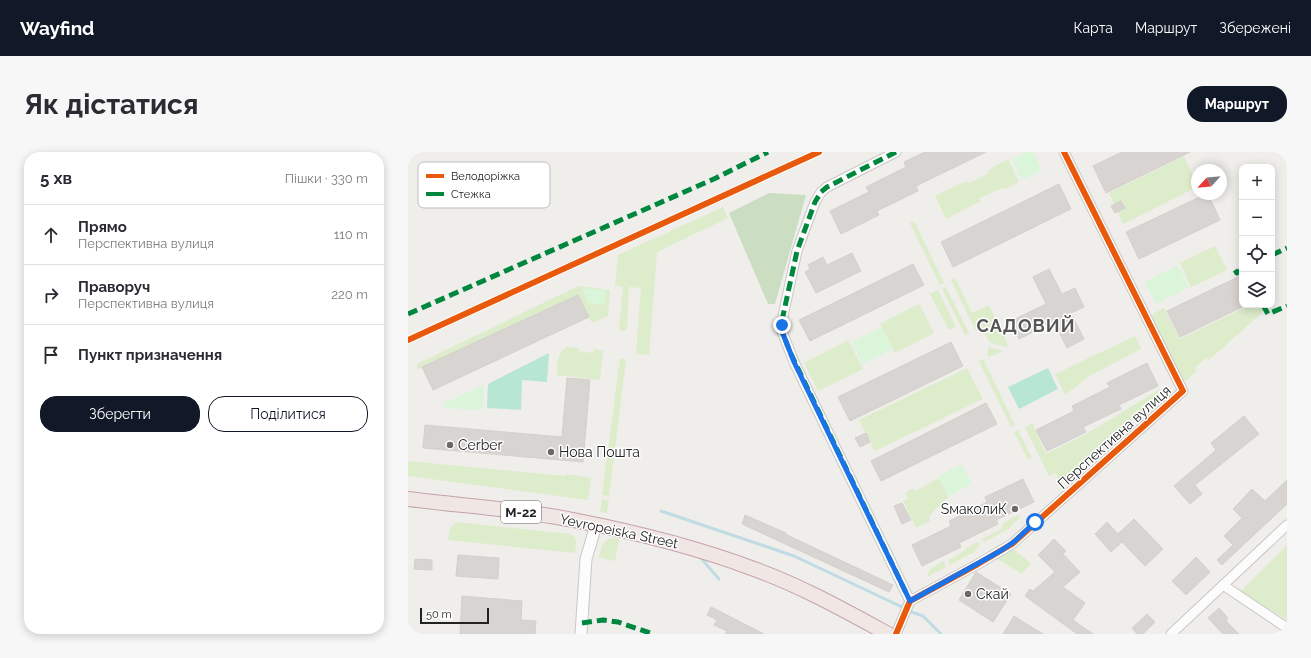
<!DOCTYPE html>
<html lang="uk">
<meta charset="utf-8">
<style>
:root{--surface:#fff;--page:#f7f7f7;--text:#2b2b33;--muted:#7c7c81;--line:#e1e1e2;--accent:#111827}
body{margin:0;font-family:Raleway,sans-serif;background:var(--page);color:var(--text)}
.controls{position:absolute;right:12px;top:12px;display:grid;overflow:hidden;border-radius:8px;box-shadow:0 2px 10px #0003}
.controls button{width:36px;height:36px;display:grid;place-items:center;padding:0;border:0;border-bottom:1px solid var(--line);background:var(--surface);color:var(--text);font:20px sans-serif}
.compass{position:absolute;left:783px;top:12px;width:36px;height:36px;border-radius:50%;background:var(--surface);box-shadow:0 2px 10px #0003;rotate:244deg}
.scale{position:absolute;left:12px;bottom:10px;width:69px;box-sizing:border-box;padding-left:4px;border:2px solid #222;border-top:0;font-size:11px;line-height:14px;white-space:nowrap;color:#222;-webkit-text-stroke:3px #fff;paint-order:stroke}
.stop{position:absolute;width:12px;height:12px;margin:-9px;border:3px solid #1a73e8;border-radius:50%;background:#fff}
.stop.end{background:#1a73e8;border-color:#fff;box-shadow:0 1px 4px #0008}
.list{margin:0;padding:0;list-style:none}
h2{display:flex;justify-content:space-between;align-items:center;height:52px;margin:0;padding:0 16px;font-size:17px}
h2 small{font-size:13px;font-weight:400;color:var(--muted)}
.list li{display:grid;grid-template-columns:26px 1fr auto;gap:12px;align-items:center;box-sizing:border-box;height:60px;padding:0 16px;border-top:1px solid var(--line)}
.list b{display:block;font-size:15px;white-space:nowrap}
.list p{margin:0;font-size:13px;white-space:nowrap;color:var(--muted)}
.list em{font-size:13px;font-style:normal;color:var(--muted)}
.actions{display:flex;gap:8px;padding:12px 16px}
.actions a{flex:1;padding:9px 0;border:1px solid var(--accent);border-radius:16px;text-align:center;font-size:14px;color:var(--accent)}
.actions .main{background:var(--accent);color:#fff}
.icon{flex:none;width:22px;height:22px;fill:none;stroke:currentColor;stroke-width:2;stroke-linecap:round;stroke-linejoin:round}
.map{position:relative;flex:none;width:879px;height:482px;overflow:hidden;border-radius:16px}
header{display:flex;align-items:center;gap:24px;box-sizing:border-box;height:56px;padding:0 20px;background:var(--accent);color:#fff}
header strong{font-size:19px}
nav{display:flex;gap:22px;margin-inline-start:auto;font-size:14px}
.intro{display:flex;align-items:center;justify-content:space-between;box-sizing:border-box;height:96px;padding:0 24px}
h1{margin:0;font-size:28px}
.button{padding:10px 18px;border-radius:16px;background:var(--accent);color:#fff;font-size:14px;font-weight:700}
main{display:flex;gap:24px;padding:0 24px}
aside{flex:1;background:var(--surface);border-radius:16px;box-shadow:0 2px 10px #0003}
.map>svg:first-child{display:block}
.grass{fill:#ddeccb}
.forest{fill:#cbdec1}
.park{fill:#daf5da}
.pitch{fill:#b7e6d2}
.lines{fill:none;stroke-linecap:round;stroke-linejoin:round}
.stream{stroke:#bfdbe3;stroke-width:3}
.building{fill:#d7d4d2;stroke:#d3d0cc}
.minor-casing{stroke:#c9c8c7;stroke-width:11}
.tertiary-casing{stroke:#c9c8c7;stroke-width:13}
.trunk-casing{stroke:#c5a2ac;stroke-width:16}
.minor{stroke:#fdfcfc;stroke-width:9}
.tertiary{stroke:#fdfcfc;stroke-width:11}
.trunk{stroke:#f0e6e4;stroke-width:14}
.quiet{stroke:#00873e;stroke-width:5;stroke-dasharray:10 5;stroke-linecap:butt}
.cycleway-casing{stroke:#fff;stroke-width:8}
.cycleway{stroke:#e8590c;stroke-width:6}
.route{stroke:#1a73e8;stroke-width:5}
.poi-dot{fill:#6a6968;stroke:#fff;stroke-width:1.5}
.labels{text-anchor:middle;stroke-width:3;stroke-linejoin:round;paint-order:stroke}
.shield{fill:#fff;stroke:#646464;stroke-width:1}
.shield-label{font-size:13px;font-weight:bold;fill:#222}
.street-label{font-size:14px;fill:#222;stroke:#fff}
.poi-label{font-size:14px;fill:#222;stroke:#fff;text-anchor:start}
.district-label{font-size:18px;font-weight:bold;letter-spacing:1px;fill:#555;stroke:#fff}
.key{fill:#fff;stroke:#bdbdbd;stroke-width:1}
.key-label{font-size:11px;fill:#222}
</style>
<header>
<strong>Wayfind</strong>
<nav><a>Карта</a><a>Маршрут</a><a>Збережені</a></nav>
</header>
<div class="intro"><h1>Як дістатися</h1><a class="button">Маршрут</a></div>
<main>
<aside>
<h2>5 хв<small>Пішки · 330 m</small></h2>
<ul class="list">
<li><svg class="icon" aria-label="ahead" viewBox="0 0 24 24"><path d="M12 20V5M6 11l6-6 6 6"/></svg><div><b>Прямо</b><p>Перспективна вулиця</p></div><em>110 m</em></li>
<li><svg class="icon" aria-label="right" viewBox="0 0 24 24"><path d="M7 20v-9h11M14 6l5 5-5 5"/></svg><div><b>Праворуч</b><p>Перспективна вулиця</p></div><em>220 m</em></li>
<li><svg class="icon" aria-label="arrive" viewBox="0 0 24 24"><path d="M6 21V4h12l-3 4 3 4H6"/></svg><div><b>Пункт призначення</b></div></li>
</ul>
<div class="actions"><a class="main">Зберегти</a><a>Поділитися</a></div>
</aside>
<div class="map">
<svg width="879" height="482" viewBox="0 0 879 482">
<rect width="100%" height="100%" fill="#f0eeeb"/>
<g class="grass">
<polygon points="776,4 789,32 789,35 715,72 701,41"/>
<polygon points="600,7 611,30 597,37 594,36 570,47 573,49 538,67 527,44 558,29 562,31 581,21 580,18"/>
<polygon points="315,55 320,66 249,100 241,203 228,202 233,136 221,135 219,177 217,179 214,179 211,176 215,135 207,134 210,103"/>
<polygon points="506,69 536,131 532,133 502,71"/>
<polygon points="807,94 819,118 783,135 772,111"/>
<path d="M547 126 564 161 581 153 601 195 582 191C580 185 575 179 568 179L543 128Z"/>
<polygon points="170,134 202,138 200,164 184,171 170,143 9,218 9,212"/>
<polygon points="538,135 561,181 557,183 534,137"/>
<polygon points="530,138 548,175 541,178 522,142"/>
<polygon points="510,152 512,153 526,181 487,201 472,172"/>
<polygon points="842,153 855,153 857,158 801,208 798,206 787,216 789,218 779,228 774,228 743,166 745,162 756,156 772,187"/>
<polygon points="727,184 733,197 683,223 657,243 647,222"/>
<polygon points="440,188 455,217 410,239 396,211"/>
<path d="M159 195 171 196V199L185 201 186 197 195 199 192 228 149 223C150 212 148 201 159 195Z"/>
<polygon points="581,195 595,199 581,205 579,202"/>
<polygon points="212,206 217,207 218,209 201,344 194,343"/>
<polygon points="575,207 607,273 603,275 571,209"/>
<polygon points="559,216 575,247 467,299 451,268"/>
<polygon points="752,237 754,241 652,331 648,321 641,324 617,275 624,271 638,302 678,282"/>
<polygon points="610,278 624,306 620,308 606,280"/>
<polygon points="0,309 157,324 159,322 183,326 180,348 0,324"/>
<polygon points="531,326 540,345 521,364 522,369 508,376 495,349 500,347 497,341 504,337 507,339"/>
<polygon points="194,347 201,348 199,361 192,360"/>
<polygon points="610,363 612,365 602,376 576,390 574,387 593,377 595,371"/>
<path d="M48 370 163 382C170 386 168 394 167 401L40 388 42 376Z"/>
<path d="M204 386 211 387 207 409 191 406C193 396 193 390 204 386Z"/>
<polygon points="569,390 572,392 566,400 542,413 540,408 556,399 558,396"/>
<polygon points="879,393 879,468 833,439"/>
<polygon points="604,396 623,411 614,422 589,407"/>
<polygon points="536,409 538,415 519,425 522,417"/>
</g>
<polygon class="forest" points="361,41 398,43 367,152 360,152 321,61"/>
<g class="park">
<polygon points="618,0 625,0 634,18 614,28 604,7"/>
<polygon points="770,113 781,135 748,152 737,130"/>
<polygon points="174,136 198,138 197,153 179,151"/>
<polygon points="474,175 485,197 454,212 444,190"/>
<polygon points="76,233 75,258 37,256 36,251"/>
<polygon points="554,312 564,332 540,344 530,324"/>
</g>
<g class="pitch">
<polygon points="141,201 139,230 114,228 113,258 79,256 80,232"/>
<polygon points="640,216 650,237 611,257 600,235"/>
</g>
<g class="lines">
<g class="stream">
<polyline points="253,359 386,404 494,455"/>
<polyline points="292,405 311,427"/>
<polyline points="501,459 515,464 533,482"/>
</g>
</g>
<g class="building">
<polygon points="517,0 578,0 508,34 510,39 469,59 471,63 433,82 422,59 461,40 458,35 498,15 496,10"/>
<polygon points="714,0 782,0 698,41 685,14"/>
<polygon points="651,32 663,57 545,115 533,90"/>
<polygon points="798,42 800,42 812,68 731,107 718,80"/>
<polygon points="713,49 717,56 707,61 703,54"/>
<polygon points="444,101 453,119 408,141 397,120 402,117 400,113 415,105 419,113"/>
<polygon points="505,112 516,133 402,189 391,168"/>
<polygon points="641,117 654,142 667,136 676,155 663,161 676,187 659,196 646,170 611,187 603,169 638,152 625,125"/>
<polygon points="834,123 834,155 772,185 759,159"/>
<polygon points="170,143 181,165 25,238 14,215"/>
<polygon points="543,190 555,214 442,269 430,245"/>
<polygon points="739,211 750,234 711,253 713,257 675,275 678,280 639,299 628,278 666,259 664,254 702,235 699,231"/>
<polygon points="159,226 182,228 175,310 15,296 17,273 154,285"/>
<polygon points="578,251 589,272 473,329 463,309"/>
<polygon points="836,264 851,282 787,333 794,342 782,352 766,334 808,298 803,291"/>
<polygon points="458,281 462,290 452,295 447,286"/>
<polygon points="615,327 626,350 588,368 590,372 551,391 553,395 514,414 504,393 543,374 541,369 579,350 577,345"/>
<polygon points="879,328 879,352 814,413 809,408 825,393 816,384 834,366 825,357 844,337 857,349"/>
<polygon points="494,351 503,368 494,372 486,354"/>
<polygon points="337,363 378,381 377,382 485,433 481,440 334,372"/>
<polygon points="726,367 755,397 737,414 714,390 703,400 687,382 699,370 710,382"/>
<polygon points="646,387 658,399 655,402 672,420 655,435 677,451 665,468 685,482 669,482 617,444 622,437 625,439 647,420 630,403"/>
<polygon points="50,403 91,406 90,427 48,424"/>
<polygon points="788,405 802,420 778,443 764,429"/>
<polygon points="7,407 24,408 24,418 6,417"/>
<polygon points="568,420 603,442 585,470 551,448"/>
<polygon points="54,444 114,449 113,468 128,469 127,482 52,482"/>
<polygon points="303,455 313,460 356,482 317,482 319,479 306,473 309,468 299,463"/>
<polygon points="811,456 820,466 818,469 831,482 815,482 800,466"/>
<polygon points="739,462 747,470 735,482 729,482 724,476"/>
<polygon points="606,464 617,471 635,482 595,482"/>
</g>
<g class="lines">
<defs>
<g id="minor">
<polyline points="488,0 419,35 413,40 407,50 389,99 375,164 373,177 386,210 502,449"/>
<polyline points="815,433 879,476"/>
<polyline points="488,482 502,449 570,412 604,392 775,239 656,0"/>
<polyline points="763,482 879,373"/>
</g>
<polyline id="tertiary" points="173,482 178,407 188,373"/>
<path id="trunk" d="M0 347C55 354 111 357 165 368 227 380 288 395 346 417 393 434 436 458 480 482"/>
</defs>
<use href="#minor" class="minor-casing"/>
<use href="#tertiary" class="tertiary-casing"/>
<use href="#trunk" class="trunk-casing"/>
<use href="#minor" class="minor"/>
<use href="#tertiary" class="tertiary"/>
<use href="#trunk" class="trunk"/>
<g class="quiet">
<polyline points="488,0 419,35 413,40 407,50 389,99 373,173 375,182 382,200 502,449 505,448"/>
<polyline points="864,103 879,96"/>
<polyline points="827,118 829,121 834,118"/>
<polyline points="855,153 860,162 879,154"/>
<polyline points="0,162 308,26 360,0"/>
<polyline points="174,471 195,468 210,470 245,482"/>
</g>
<defs>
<g id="cycleway">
<polyline points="0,188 411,0"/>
<polyline points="488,482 502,449 570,412 604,392 775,239 656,0"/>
</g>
</defs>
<use href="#cycleway" class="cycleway-casing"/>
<use href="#cycleway" class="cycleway"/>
</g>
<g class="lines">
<polyline class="route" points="374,173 375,182 386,210 502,449 594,398 607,389 627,370"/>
</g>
<g class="poi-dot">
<circle cx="42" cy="293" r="4"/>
<circle cx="143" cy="300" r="4"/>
<circle cx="607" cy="357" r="4"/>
<circle cx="560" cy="442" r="4"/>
</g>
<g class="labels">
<rect class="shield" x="93" y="349" width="40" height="22" rx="3"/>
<g class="shield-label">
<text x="113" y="365">М-22</text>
</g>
<g class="street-label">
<text transform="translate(706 285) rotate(-42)" y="5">Перспективна вулиця</text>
<text transform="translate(211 379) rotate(12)" y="5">Yevropeiska Street</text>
</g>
<g class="poi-label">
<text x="50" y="298">Cerber</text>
<text x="151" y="305">Нова Пошта</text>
<text x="599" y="362" text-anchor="end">SмаколиК</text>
<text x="568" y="447">Скай</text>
</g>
<g class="district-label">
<text x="618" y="180">САДОВИЙ</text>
</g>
</g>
<rect x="10" y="10" width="132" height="46" rx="6" class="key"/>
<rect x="18" y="22" width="18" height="4" fill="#e8590c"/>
<rect x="18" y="40" width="18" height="4" fill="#00873e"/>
<g class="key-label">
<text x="43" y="28">Велодоріжка</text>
<text x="43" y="46">Стежка</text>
</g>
</svg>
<div class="controls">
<button>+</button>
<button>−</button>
<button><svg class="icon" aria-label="locate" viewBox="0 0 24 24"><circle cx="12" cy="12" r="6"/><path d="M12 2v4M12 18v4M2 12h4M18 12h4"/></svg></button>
<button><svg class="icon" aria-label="layers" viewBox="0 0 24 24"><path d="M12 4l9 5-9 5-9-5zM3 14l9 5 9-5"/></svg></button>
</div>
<svg class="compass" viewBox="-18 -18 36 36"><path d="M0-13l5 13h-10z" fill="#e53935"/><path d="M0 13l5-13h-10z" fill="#7c7c81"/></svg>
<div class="scale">50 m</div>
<div class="stop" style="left:627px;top:370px"></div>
<div class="stop end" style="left:374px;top:173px"></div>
</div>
</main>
